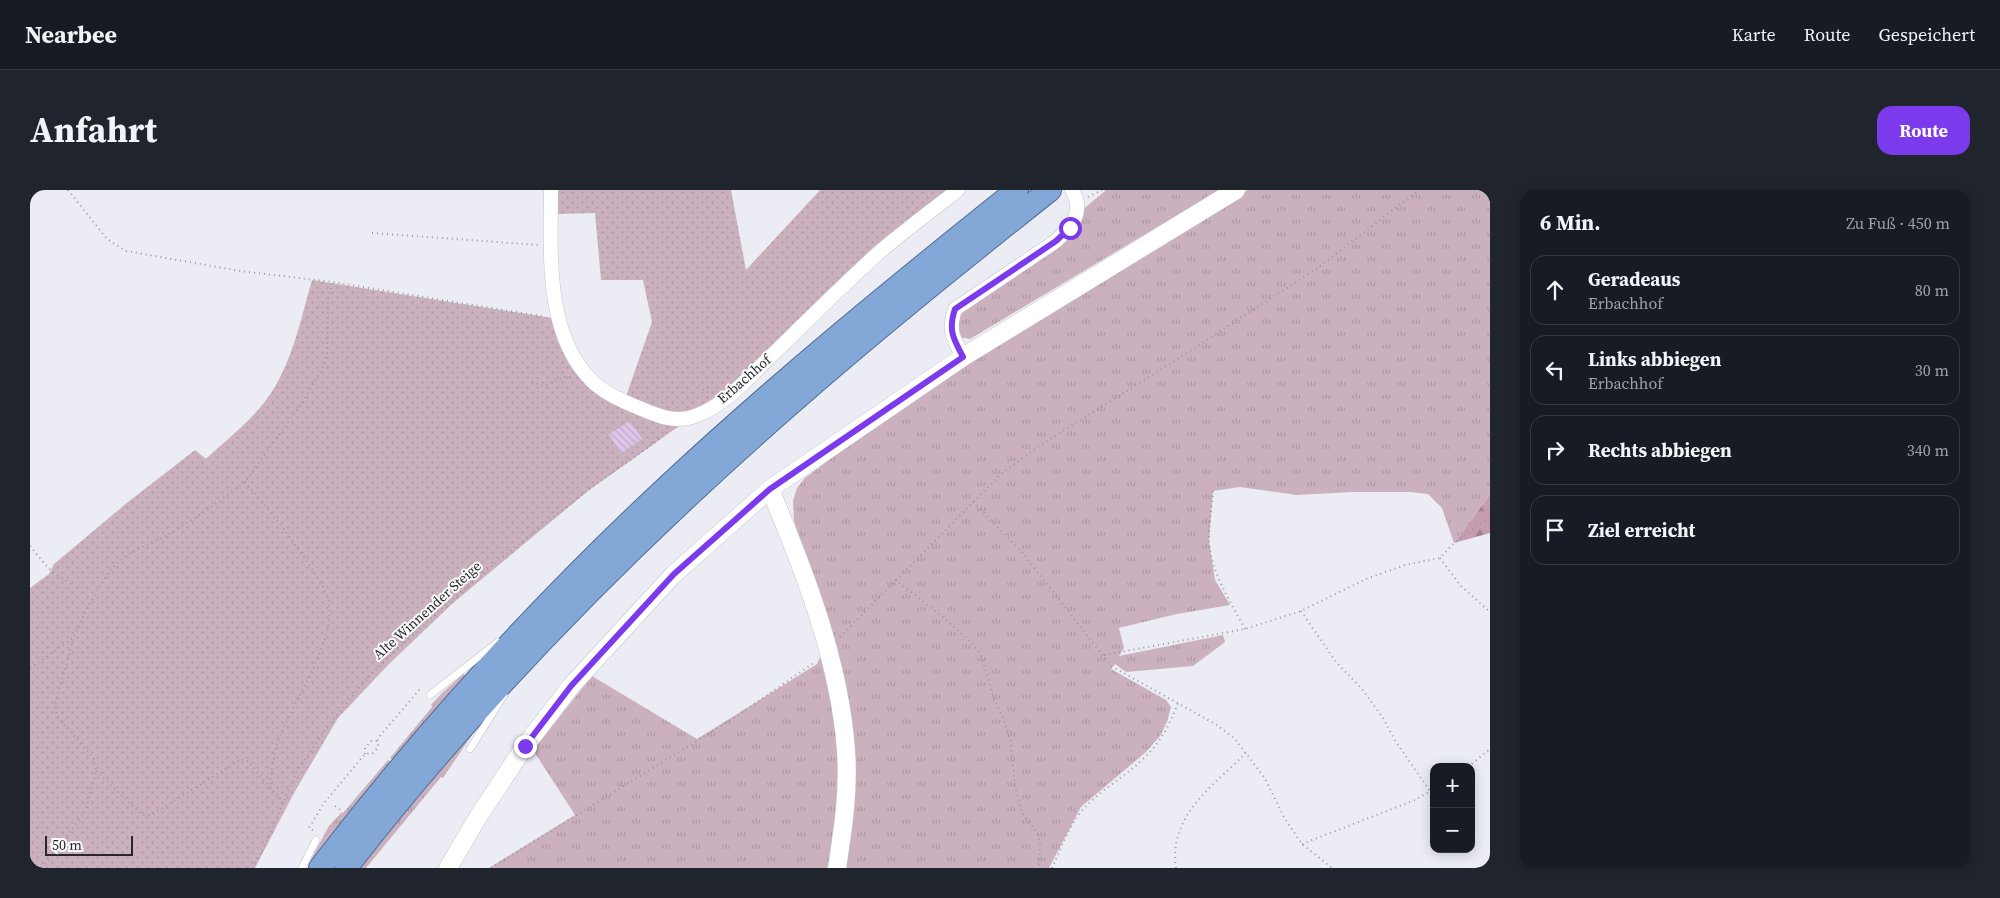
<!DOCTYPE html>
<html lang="de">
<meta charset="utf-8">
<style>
:root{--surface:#171b24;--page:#20242c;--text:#f1f3f6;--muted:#9ea1a6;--line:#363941;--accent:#7c3aed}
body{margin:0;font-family:"Source Serif 4",serif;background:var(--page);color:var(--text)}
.controls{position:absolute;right:15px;bottom:15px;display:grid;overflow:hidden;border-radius:10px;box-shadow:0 2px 12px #0003}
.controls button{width:45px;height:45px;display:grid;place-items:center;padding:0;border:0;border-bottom:1px solid var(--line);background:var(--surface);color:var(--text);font:25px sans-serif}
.scale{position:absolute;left:15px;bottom:12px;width:88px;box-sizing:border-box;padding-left:5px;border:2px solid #27272a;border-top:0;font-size:14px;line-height:18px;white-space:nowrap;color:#27272a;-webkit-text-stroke:4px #fafafd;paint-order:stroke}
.stop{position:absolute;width:15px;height:15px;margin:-11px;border:4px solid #7c3aed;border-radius:50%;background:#fff}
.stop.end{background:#7c3aed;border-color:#fff;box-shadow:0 1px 5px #0008}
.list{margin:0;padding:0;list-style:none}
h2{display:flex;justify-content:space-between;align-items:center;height:65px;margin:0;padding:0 20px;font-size:21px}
h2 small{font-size:16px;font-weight:400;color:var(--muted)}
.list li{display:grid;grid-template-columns:32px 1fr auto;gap:15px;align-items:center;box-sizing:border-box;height:70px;margin:0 10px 10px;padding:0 10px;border:1px solid var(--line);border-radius:15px}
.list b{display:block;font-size:19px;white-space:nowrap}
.list p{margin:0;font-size:16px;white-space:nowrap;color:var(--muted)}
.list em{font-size:16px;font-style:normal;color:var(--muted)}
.icon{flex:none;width:28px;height:28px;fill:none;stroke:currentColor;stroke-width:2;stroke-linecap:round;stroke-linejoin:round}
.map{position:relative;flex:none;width:1460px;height:678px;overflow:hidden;border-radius:15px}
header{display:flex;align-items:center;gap:30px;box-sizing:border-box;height:70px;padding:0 25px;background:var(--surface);border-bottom:1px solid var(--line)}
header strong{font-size:24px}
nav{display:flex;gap:28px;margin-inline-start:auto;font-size:18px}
.intro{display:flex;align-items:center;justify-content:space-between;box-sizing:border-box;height:120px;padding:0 30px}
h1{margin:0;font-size:35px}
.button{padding:12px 22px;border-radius:15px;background:var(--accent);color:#fff;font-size:18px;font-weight:700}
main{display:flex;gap:30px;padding:0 30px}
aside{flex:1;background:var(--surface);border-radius:15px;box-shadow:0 2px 12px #0003}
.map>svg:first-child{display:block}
.grass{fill:url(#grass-tufts)}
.forest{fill:url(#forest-firs)}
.garden{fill:url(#garden-dots)}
.building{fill:url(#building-back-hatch);stroke:#b9b4bb}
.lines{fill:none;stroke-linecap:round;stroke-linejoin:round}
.service-casing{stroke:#c4c4cd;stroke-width:8}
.minor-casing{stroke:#c4c4cd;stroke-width:15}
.tertiary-casing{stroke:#c4c4cd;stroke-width:19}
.trunk-casing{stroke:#4f6d95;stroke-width:24}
.path{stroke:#98989f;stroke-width:2;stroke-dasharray:1 4;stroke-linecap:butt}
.service{stroke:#fff;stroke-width:7}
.minor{stroke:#fff;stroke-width:14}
.tertiary{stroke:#fff;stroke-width:18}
.trunk{stroke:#83a8d8;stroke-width:22}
.route{stroke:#7c3aed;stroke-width:6}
.labels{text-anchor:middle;stroke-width:4;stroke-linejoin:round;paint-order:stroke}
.street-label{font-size:14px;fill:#27272a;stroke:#fafafd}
</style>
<header>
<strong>Nearbee</strong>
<nav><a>Karte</a><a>Route</a><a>Gespeichert</a></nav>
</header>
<div class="intro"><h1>Anfahrt</h1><a class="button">Route</a></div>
<main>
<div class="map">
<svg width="1460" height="678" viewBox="0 0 1460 678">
<defs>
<pattern id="grass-tufts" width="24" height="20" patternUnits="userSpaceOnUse" patternTransform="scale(1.25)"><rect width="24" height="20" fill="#cbb1bd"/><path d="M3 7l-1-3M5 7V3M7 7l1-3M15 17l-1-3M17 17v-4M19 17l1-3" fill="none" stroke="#ae98a3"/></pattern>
<pattern id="forest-firs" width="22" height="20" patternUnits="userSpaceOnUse" patternTransform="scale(1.25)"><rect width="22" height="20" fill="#c59cb0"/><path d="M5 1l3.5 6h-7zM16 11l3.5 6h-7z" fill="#a07f8f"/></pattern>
<pattern id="garden-dots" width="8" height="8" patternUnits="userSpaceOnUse" patternTransform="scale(1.25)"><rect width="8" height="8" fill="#cbb1bd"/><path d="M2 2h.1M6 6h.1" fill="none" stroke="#ae98a3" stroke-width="1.8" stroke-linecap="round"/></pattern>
<pattern id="building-back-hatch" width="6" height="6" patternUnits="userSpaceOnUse" patternTransform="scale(1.25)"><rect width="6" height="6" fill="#dfc5e9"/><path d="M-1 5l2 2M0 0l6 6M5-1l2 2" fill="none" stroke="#bfa9c8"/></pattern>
</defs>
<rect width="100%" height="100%" fill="#ececf5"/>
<g class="grass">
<polygon points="1076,0 1189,0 940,149 929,147 927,130 934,120"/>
<polygon points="1218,0 1460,0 1460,305 1424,353 1412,318 1398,304 1380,302 1322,302 1267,305 1210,297 1183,301 1179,351 1185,390 1200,415 1147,424 1089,438 1094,458 1089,466 1193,445 1195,452 1163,476 1096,482 1085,474 1081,479 1136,510 1141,517 1137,532 1130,546 1116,562 1051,617 1019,678 809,678 798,676 797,678 459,678 545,625 503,560 562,486 667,549 787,474 801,444 764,331 763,311 767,298 775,288 835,243 938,174"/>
<polygon points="433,484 437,486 280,675 280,671 299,636 312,622 313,623 358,570 361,572 363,570 360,568 402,517 401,515 411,504"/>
<polygon points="441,541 442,545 413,588 411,587 336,678 328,678"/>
</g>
<polygon class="forest" points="1460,305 1460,343 1424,353"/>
<path class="garden" d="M527 0H701L716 80 790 0H920L698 201 558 301 423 413 359 474 308 528 264 603 225 678H0V398L19 384 24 374 98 312 165 260 176 269C198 248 224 229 241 203 263 170 271 128 282 90L528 129 551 177 594 212 622 132 613 90H571L565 23 527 24Z"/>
<polygon class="building" points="600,230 613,249 591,264 578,244"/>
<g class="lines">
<defs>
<g id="service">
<polyline points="400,505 468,452"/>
<polyline points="440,559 474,505"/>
<polyline points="272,678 286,650"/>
</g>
<g id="minor">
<path d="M521 0C521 61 514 144 562 191 574 203 592 211 607 217 626 225 644 234 665 226 694 216 717 189 739 168 774 134 809 99 845 66 871 43 900 22 928 0"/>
<path d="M933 167C923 147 918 142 925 119L1026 51C1042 36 1055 22 1042 0"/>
</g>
<g id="tertiary">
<path d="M740 299C774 380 810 472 816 561 819 600 813 639 807 678"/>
<polyline points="418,678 448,627 495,556 541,496 644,384 740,299 933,167 1206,0"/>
</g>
<g id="trunk">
<path d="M290 678C394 542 517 408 643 291 753 189 869 94 987 0"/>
<path d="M316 678C446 510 598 356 758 216 843 141 932 70 1020 0"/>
</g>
</defs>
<use href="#service" class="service-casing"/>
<use href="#minor" class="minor-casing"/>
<use href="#tertiary" class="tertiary-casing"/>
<use href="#trunk" class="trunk-casing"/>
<g class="path">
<polyline points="38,0 77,49 96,61 210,81 303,92 516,127"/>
<polyline points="1058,7 1072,0"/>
<polyline points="342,43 509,55"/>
<polyline points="502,192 513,196 534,187 543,187"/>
<polyline points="673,199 680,204"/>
<path d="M215 292C239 320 262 348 282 379 289 390 297 401 299 413 306 453 261 514 247 554 243 568 241 584 240 599"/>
<path d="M1183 301C1182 318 1178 336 1179 352 1182 384 1200 411 1215 439"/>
<polyline points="943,312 992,362 1081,476 1187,535 1205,549 1234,587 1255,629 1272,654 1302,678"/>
<polyline points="0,356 18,378 42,395"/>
<polyline points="1410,368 1431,396 1460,422"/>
<polyline points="865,390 884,404 915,429 942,453 951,465 964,509 973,528 981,553 985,596 992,623 1007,643 1010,653 1009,678"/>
<polyline points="1271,421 1306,472 1332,499 1353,528 1366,552 1400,601"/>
<polyline points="810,447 971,284 1009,256 1149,168 1289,77 1389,0"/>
<polyline points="1074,465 1215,439 1271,421 1336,389 1375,375 1410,368 1424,353 1460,327"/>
<polyline points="0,478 43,448 60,413 80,380 94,367 110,358 138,345 177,320 215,292 274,210 295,173 297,163 298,109 303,92"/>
<polyline points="335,564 335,558 341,551 348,551"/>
<polyline points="1438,577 1460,559"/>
<polyline points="66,581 112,625 121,625 126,622 212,569 217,570 253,612"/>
<polyline points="305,616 313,622"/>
<polyline points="283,640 279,638 294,613 335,564 343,563 348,557 348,548 390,499 392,501"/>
<polyline points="1272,654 1385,610 1404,599"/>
<polyline points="12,678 55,622 66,581 64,569 27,526 25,515 43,450"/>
<polyline points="223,678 233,659 266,583 296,538 342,483 420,411 484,358 563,296 623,254 639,240"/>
<polyline points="461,678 707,526 785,472"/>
<path d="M1022 678C1030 660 1038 639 1050 623 1070 599 1099 585 1120 562 1133 548 1141 531 1148 513"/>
<path d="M1146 678C1138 626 1183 596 1216 563"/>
</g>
<use href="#service" class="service"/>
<use href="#minor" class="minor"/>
<use href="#tertiary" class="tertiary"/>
<use href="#trunk" class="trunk"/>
</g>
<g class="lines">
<path class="route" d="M495 556 541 496 644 384 740 299 933 167C923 148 918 140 925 119L1026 51 1040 38"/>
</g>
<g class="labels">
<g class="street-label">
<text transform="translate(714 189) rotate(-41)" y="5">Erbachhof</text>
<text transform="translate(397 420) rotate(-42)" y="5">Alte Winnender Steige</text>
</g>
</g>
</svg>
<div class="controls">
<button>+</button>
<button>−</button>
</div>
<div class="scale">50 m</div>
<div class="stop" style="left:1040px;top:38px"></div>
<div class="stop end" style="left:495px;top:556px"></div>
</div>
<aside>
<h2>6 Min.<small>Zu Fuß · 450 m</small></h2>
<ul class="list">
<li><svg class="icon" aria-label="ahead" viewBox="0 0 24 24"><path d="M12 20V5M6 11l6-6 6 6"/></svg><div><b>Geradeaus</b><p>Erbachhof</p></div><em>80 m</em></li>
<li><svg class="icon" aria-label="left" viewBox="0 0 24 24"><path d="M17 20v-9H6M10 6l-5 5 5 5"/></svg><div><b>Links abbiegen</b><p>Erbachhof</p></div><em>30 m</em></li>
<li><svg class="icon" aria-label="right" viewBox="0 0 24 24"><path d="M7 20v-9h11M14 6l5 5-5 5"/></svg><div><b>Rechts abbiegen</b></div><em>340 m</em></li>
<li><svg class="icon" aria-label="arrive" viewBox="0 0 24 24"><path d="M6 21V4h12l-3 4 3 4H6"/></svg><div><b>Ziel erreicht</b></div></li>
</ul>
</aside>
</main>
